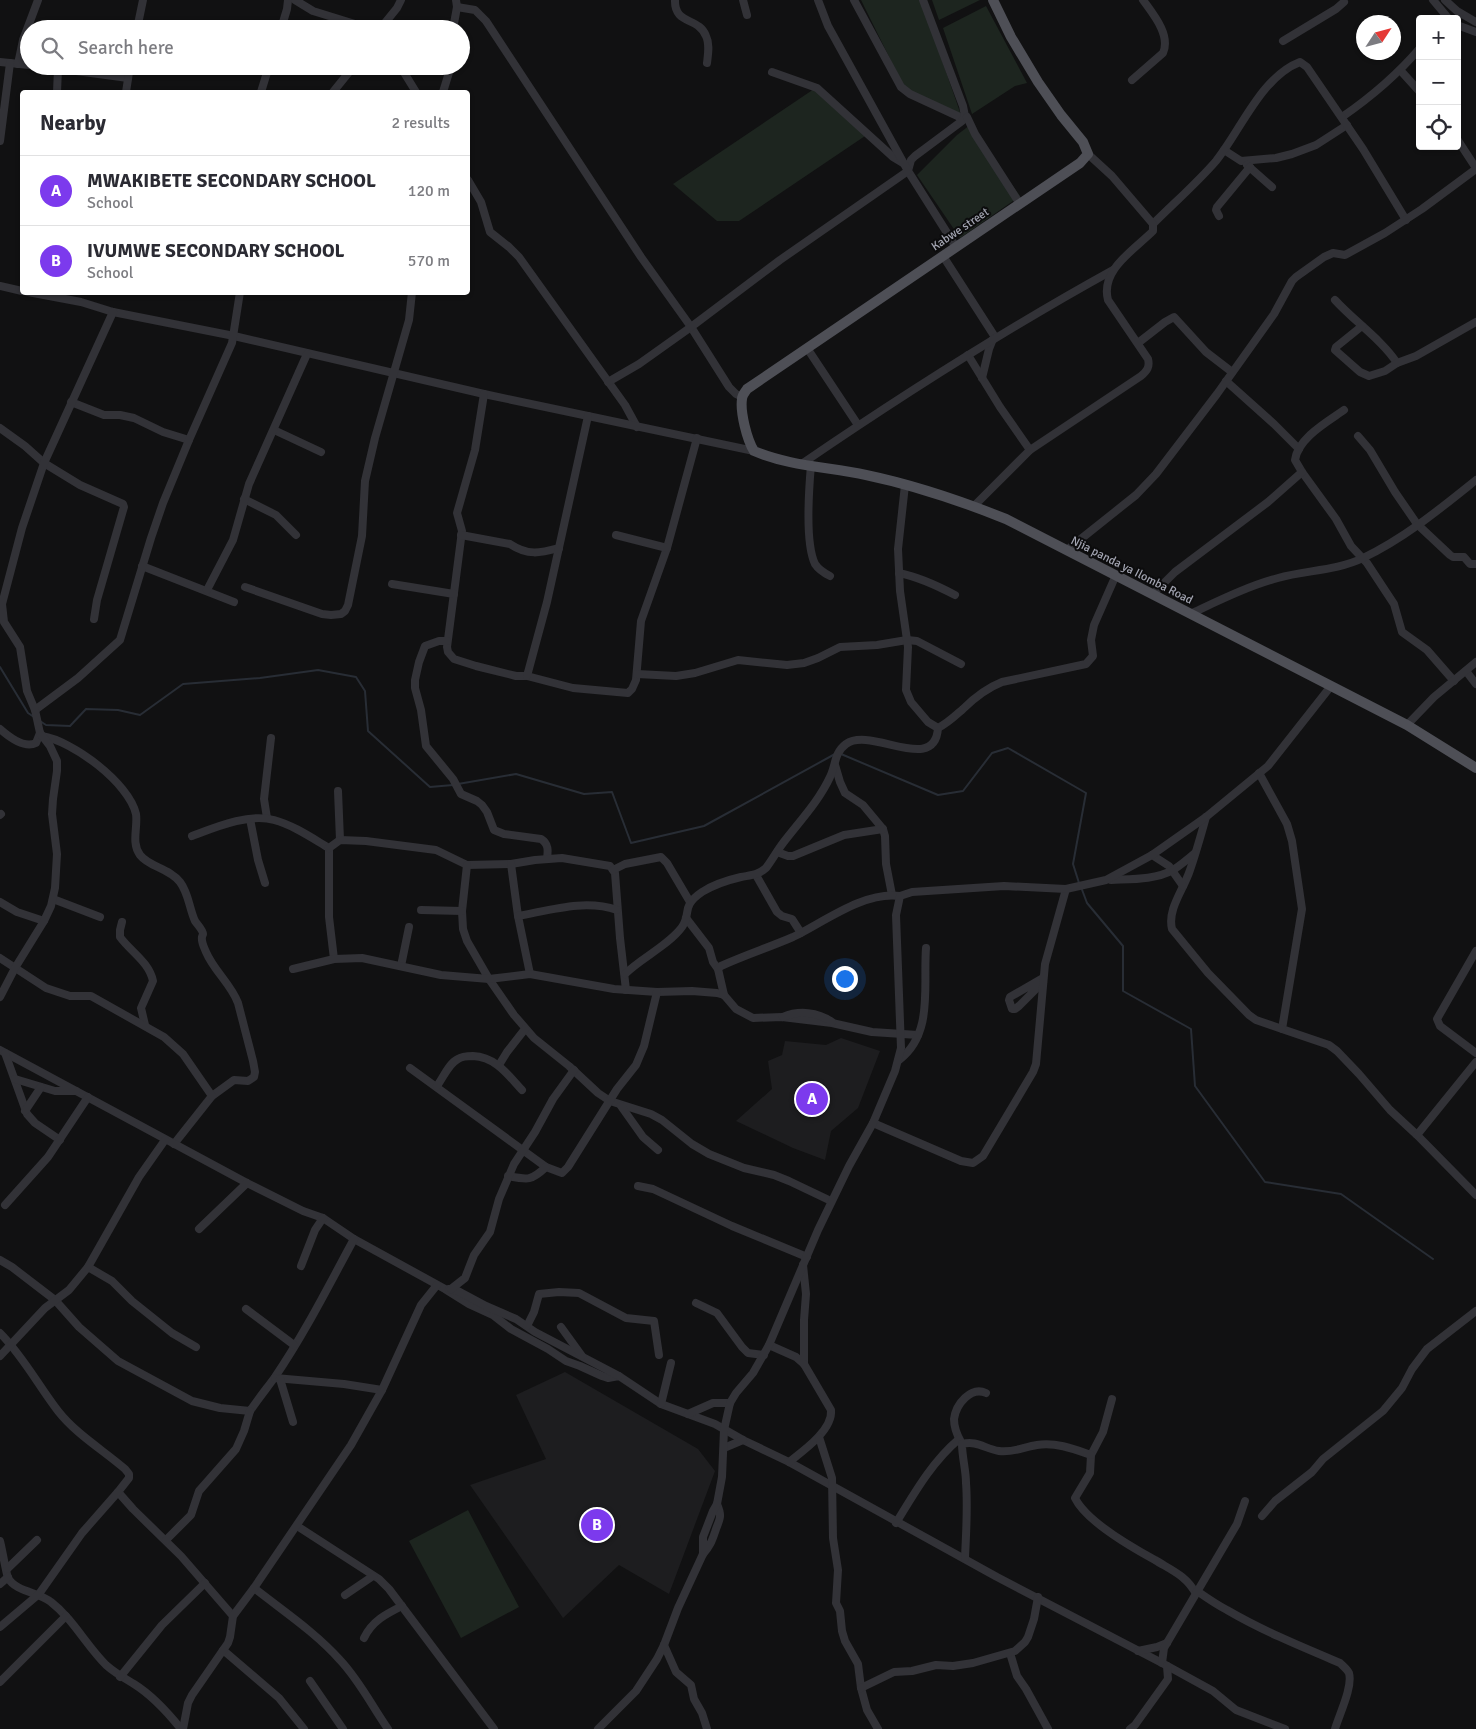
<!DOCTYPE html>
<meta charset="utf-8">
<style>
:root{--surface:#fff;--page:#f2f2f3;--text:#2b2b33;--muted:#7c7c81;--line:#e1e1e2;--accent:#7c3aed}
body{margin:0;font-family:Signika,sans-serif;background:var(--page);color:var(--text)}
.controls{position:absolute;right:15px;top:15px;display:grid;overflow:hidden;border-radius:5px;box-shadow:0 1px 4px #0004}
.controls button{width:45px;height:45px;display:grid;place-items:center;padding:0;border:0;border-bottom:1px solid var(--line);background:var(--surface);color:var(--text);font:25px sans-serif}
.compass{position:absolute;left:1356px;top:15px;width:45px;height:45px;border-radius:50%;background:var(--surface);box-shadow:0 1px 4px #0004;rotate:54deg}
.you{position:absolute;left:844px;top:978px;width:18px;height:18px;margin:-12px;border:4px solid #fff;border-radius:50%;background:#1a73e8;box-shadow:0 0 0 8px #1a73e833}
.badge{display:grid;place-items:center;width:32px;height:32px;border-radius:50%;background:var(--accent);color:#fff;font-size:16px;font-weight:700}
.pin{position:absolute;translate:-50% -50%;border:2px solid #fff;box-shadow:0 1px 5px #0006}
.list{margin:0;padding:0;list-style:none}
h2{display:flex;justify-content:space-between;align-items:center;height:65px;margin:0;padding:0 20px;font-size:21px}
h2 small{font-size:16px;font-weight:400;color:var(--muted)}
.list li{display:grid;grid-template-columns:32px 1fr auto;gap:15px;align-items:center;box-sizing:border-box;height:70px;padding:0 20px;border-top:1px solid var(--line)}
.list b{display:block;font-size:19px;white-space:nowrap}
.list p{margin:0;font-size:16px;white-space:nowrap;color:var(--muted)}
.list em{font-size:16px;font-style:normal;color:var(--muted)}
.icon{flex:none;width:28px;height:28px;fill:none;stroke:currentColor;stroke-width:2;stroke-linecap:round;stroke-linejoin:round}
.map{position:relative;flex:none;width:1476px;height:1729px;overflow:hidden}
.search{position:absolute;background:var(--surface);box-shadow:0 1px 4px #0004;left:20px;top:20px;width:450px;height:55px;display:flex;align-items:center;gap:12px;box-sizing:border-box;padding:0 18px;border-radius:28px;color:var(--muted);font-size:19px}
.panel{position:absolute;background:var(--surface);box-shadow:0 1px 4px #0004;left:20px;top:90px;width:450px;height:205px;border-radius:5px}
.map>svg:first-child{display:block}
.built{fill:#1d1d1f}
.grass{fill:#1d251f}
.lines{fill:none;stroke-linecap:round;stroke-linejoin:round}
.stream{stroke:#282d35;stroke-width:2}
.minor{stroke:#323237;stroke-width:8}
.major{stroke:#4e4f56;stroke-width:10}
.labels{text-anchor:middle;stroke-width:4;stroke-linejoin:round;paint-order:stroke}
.street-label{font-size:12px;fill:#a3a5b2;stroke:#0c0c0d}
</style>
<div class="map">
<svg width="1476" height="1729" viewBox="0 0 1476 1729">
<rect width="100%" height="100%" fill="#111112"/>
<g class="built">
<polygon points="841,1038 880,1051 858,1108 831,1131 825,1160 793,1148 736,1121 772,1089 768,1061 782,1055 785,1041 826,1045"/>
<polygon points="565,1372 698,1449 715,1471 669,1594 619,1565 563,1618 470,1485 546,1459 516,1395"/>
</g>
<g class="grass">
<polygon points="861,0 921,0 961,115 907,93"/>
<polygon points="932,0 980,0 939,20"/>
<polygon points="986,6 1027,83 1015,86 972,114 943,28"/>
<polygon points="814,89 868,134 739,221 717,221 673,184"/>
<polygon points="970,125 1020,196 960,238 917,175 957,135"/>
<polygon points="468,1510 519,1607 461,1638 409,1541"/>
</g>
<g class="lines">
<g class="stream">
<polyline points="0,667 28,713 34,717"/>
<polyline points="40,721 46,725 70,726 86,709 118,710 140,715 183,684 260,678 318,670 356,677 365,691 368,731 430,787 453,785"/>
<polyline points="841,754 938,795 963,791 992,753 1008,748 1086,793 1073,864 1079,883"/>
<polyline points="458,784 516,774 584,794 612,792 631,843 704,826 835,754"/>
<polyline points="1081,887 1087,903 1123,946 1123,991 1191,1029 1195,1086 1265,1182 1341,1194 1433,1259"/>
</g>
<g class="minor">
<polyline points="295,0 313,11 371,29"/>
<path d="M675 0C674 25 699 17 706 36 710 44 708 54 707 63"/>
<polyline points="743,0 747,15"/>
<polyline points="854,0 901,87 910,94 964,119"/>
<polyline points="923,0 963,106 965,116 962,121 915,156 911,160 908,171 956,247"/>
<polyline points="1433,0 1449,19"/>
<polyline points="1445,0 1457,11 1476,22"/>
<polyline points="457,7 475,10 486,21 641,257 691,327 729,387 736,394 742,397"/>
<polyline points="1457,25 1476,32"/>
<polyline points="137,29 143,0"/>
<polyline points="281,29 287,9 288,0"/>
<polyline points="380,29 397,8 401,0"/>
<polyline points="453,29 457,7 456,0"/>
<polyline points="1283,41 1336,9 1344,2"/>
<polyline points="0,62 29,65"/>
<polyline points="18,64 23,40 38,0"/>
<polyline points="39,66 128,78"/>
<polyline points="400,66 416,92"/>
<polyline points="1401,71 1420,92"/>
<polyline points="772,72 817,88 893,157 903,163"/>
<path d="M1132 80 1163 53C1171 35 1153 14 1143 0"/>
<polyline points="57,92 58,69"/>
<polyline points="126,92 130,66"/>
<polyline points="261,92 269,66"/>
<polyline points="333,92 354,66"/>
<polyline points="443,92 451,66"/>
<polyline points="967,117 975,134 1020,204"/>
<path d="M1342 117C1371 97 1397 75 1420 48"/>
<polyline points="1457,139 1476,168"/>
<polyline points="0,141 10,63"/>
<polyline points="1224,150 1241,161 1276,158 1292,154 1316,145 1347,125"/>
<polyline points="1247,165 1272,187"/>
<polyline points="468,180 481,202 490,232 509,247 519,257 625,405 637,427"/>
<polyline points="1219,216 1216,210 1217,207 1250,167"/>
<path d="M1153 224C1174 203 1197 183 1216 161 1241 130 1261 77 1300 62L1307 67 1363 149 1406 220"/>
<polyline points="943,256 995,337"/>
<polyline points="0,286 22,291"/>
<polyline points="28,292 81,302 113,312 234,336 484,394 754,451"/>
<path d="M1335 300C1354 321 1382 340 1397 363"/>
<polyline points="1362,326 1336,347 1335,350 1360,372 1369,376 1385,371 1397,363 1416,356 1476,322"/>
<polyline points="1138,343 1165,322 1174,317 1206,352 1232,372"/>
<polyline points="807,348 858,425"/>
<polyline points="968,355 1000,407 1030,450"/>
<polyline points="982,378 989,349 993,339"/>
<polyline points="1226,381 1274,424 1299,449"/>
<polyline points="608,382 639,364 691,327 780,260 908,171 828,26 818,0"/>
<polyline points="484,394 475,450 457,513 462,531 447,647 448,652 454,659 476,666 516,676 527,676 573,688 628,693 632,689 636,680 641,621 667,548 697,438"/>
<polyline points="71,402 104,415 120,415 134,418 163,432 189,440"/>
<path d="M1344 410C1327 422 1298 438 1295 460L1302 472 1336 519 1351 546 1367 563 1394 604 1402 632 1427 650 1454 681"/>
<polyline points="0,428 25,446 44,463 80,485 123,504 124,507 97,600 94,619"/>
<polyline points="274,430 321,452"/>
<polyline points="1358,436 1370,450 1395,492 1417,524 1450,555 1453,557 1464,557 1470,564 1476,564"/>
<path d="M803 463C904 394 1006 329 1113 270"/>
<path d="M811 465C809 488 805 543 815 564 819 570 824 573 830 576"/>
<polyline points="244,499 276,515 296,535"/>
<path d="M974 506 1030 450 1141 376C1147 371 1150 367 1148 359L1108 300C1100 270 1134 250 1153 231V224L1112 176 1088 154"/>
<path d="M461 535 510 544C528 556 540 553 559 548"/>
<polyline points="616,535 667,548"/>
<polyline points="1067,550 1136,495 1156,474 1217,394 1274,314 1292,281 1296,277 1324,257 1333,253 1345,255 1385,233 1422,209 1476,169"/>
<polyline points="142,566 234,602"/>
<path d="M899 573C919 577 936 585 955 595"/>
<polyline points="392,584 454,594"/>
<polyline points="245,587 322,614 331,615 341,614 345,611 348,605 362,536 365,481 375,438 409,320 412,292"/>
<polyline points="207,590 233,540 249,484 307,354"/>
<polyline points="1153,594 1175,572 1268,502 1302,472"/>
<path d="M1190 614C1218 601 1248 586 1278 578 1306 570 1336 571 1363 558 1405 538 1441 508 1476 480"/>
<path d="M447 641H439L425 646 419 662 415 680V688L421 710 426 746 453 779 461 794 477 801 482 805 487 812 494 830 504 834 541 839C549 844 548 851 547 859"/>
<polyline points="1466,671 1476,684"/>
<polyline points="637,674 676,676 695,673 738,660 787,665 804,663 818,658 840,647 877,645 907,640 917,641 961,664"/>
<polyline points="527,676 547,602 588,416"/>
<polyline points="35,710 78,678 120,640 151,538 163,503 189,440 232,343 240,292"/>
<polyline points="1407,725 1434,697 1476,662"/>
<path d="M938 728C948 723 955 716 963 709 974 698 987 688 1002 682L1086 664 1093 656 1091 640 1094 625 1116 575"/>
<path d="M0 729C9 737 24 749 36 743L40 733"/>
<path d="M42 736C73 741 129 783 136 814 138 827 131 843 140 855 149 867 169 868 180 882 189 894 189 908 195 921 197 924 203 930 203 934 203 935 202 936 202 937 201 942 204 947 206 952 214 971 231 984 238 1003L253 1061 255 1072 254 1077 248 1081 234 1080 212 1096 174 1144"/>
<polyline points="835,765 840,782 845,793 863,805 883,829 885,836 886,864 892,895"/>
<polyline points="1259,773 1287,824 1292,841 1302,909 1282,1029 1329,1045 1337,1051 1359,1074 1390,1110 1417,1135 1476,1195"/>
<polyline points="338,791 340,840"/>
<polyline points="0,815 1,814"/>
<path d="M1206 817C1201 835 1196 853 1190 870 1184 889 1167 909 1172 929L1208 973 1249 1015 1256 1020 1282 1029"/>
<polyline points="267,818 264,799 271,738"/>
<polyline points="250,819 258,860 265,883"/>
<path d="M192 836C216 827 249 813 274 820 293 825 312 838 329 848V917L334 959"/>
<polyline points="329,848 340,840 366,841 436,850 467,865 511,864 535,860 562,858 610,866 615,873 620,938 626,990"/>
<polyline points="777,852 788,856 793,856 844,835 883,829"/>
<polyline points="1152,855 1169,866 1183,886"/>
<polyline points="511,864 518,916 530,974"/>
<polyline points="467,865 462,911 463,929 467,941 489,979 514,1015 534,1038 569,1066 598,1093 610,1101 651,1114 662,1120 692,1144 709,1154 744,1168 774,1175 789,1181 831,1201"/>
<polyline points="613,870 625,864 661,857 667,863 690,902"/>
<polyline points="756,875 777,912 782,916 792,919 801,933"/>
<path d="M1111 880C1131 879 1155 880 1173 870 1181 865 1188 859 1195 853"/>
<polyline points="53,899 100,917"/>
<polyline points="0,902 17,912 44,921"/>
<polyline points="421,910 462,911"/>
<path d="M518 916C551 910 585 899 617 910"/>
<polyline points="686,918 709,948 713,962 718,969"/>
<path d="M122 922 120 930V937C131 952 149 962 153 981L141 1008 145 1025"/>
<polyline points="1476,951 1437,1019 1440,1026 1476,1053"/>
<polyline points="0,958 46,988 70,996 91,996 164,1037 183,1054 212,1096"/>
<polyline points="401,966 409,927"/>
<polyline points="293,969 334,959 362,958 441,975 489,979 530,974 614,989 657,992 692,991 717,993 724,995 736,1009 753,1018 782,1017 832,1023 872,1032 918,1035"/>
<path d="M625 974C641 958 669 945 682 927 692 913 680 907 702 892 713 885 728 880 741 877 751 875 758 875 766 868 772 860 777 851 783 843 799 822 819 801 830 777 836 765 834 753 846 744 871 726 935 775 938 728L928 722 911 702 906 690 908 647 900 591 898 549 905 485"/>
<polyline points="1043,982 1019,1006 1015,1009 1012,1009 1009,1000 1010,997 1043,978"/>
<path d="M724 995 718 969 721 966C745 955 770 947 793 937 824 922 864 891 900 896"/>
<polyline points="0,997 15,968 44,921 51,906 55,888 57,854 52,814 53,799 57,771 57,761 50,746 40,733 35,710 27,691 20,647 4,622 2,604 22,528 44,463 113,312"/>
<path d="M783 1017C799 1010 818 1012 832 1022"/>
<polyline points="0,1050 247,1183 303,1211 323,1218 354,1239 445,1289 469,1304 493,1315 511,1329 548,1349 566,1361 580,1366 602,1376 608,1378 619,1376 661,1404 715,1424 743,1440 789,1462 997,1577 1162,1663 1213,1691 1236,1710 1285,1729"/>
<polyline points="5,1053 27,1114 35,1123 60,1140"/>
<path d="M899 1060C934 1033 923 986 926 948"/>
<polyline points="499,1065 507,1052 525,1029"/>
<polyline points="410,1068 546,1167 562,1173 568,1167 617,1089 636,1065 644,1046 657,992"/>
<polyline points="15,1079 55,1091 76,1091"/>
<path d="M437 1086C443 1078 449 1063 458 1059 462 1056 468 1056 473 1056 496 1057 508 1075 522 1090"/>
<polyline points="621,1106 643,1137 658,1150"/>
<polyline points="25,1111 41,1087"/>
<polyline points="873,1123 961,1161 973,1163 983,1156 1033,1072 1036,1064 1045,964 1066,889"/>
<polyline points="1417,1135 1476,1062"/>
<path d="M508 1176C528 1180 531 1181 546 1167"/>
<polyline points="638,1186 653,1189 732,1226 807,1257"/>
<polyline points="5,1205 48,1157 88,1097"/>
<polyline points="199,1229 247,1183"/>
<path d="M0 1260 12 1267 55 1300 79 1327 118 1361 192 1401 220 1408 250 1411C258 1399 267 1388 275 1377 305 1333 329 1285 354 1239"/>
<polyline points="803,1265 806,1294 804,1320 804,1364"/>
<polyline points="301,1266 315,1230 323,1218"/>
<polyline points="88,1267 112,1281 132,1301 172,1333 196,1347"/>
<polyline points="449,1289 458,1291 486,1306 516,1319 535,1332 619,1376"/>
<polyline points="451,1289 465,1278 474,1255 490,1232 499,1199 514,1164 535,1132 553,1099 574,1070"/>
<polyline points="696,1303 717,1313 742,1347 748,1353 764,1355"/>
<polyline points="246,1309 294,1345"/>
<polyline points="527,1326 534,1312 539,1294 559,1292 579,1293 626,1318 654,1321 659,1355"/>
<polyline points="561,1327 582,1356"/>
<path d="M0 1333C23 1356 38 1385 58 1411 76 1434 103 1450 125 1469L129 1474V1478L118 1492 133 1509 181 1556 233 1616"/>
<path d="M769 1345 796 1357 804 1364 831 1410C833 1430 803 1451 789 1462"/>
<polyline points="0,1356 45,1308 69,1290 88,1267 139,1177 165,1140"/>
<polyline points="275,1378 344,1384 382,1390"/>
<polyline points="280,1379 293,1422"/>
<path d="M1112 1399 1103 1432 1091 1455 1090 1473 1075 1498C1086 1521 1133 1548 1155 1560 1171 1570 1187 1576 1196 1594"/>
<polyline points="661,1404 671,1363"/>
<polyline points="688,1414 713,1403 730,1403"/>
<polyline points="819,1437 832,1478 833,1538 838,1570 836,1603 840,1611 842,1631 845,1641 858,1664 861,1688 867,1710 878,1729"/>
<path d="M961 1442C957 1435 954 1427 954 1419 956 1404 971 1386 986 1393"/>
<polyline points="724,1448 743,1440"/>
<polyline points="1262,1516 1275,1501 1312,1472 1323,1459 1383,1411 1402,1388 1412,1369 1427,1349 1476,1311"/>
<path d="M896 1523C915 1492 932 1462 959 1439"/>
<polyline points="297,1526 379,1579 389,1589 494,1729"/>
<polyline points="166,1540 191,1515 199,1491 236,1449 244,1431 250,1411"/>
<path d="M0 1541C2 1548 6 1573 8 1578 16 1592 39 1592 51 1602 73 1619 86 1645 106 1665 115 1673 124 1678 134 1684 150 1694 169 1714 181 1729"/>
<path d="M703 1554C710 1546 712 1541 715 1532 719 1519 723 1518 717 1504"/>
<path d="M965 1558C966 1533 968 1508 966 1483 966 1470 962 1457 962 1444 977 1440 985 1449 999 1451 1013 1453 1024 1447 1037 1445 1056 1442 1074 1449 1091 1455"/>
<polyline points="7,1569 37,1540"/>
<polyline points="0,1584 8,1577"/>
<path d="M254 1588C283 1611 315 1632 340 1660 359 1680 372 1706 388 1729"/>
<path d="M1197 1591C1207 1598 1217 1605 1227 1610 1263 1631 1302 1647 1340 1663 1343 1666 1347 1669 1349 1673 1353 1687 1339 1715 1335 1729"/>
<polyline points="345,1595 373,1576"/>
<polyline points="0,1627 39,1594 82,1533 118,1492"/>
<path d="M364 1638C372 1621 386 1614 402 1606"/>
<polyline points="664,1645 676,1672 691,1685 694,1699 702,1713 707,1729"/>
<polyline points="223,1650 279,1698 304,1729"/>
<polyline points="1138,1651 1157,1647 1167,1643"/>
<polyline points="1010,1653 1017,1676 1026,1689 1048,1729"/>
<polyline points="1162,1663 1164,1648 1237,1524 1245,1501"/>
<polyline points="120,1677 162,1625 205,1583"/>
<polyline points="310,1681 343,1729"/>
<polyline points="0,1682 66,1616"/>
<polyline points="861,1688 894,1672 912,1671 936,1665 953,1666 973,1663 1015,1651 1025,1642 1028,1637 1034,1619 1038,1597"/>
<polyline points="183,1729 188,1703 192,1695 228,1643 230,1637 233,1616 254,1588 351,1445 382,1390 421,1305 437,1285"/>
<polyline points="598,1729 636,1691 657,1659 664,1645 678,1608 703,1554 703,1537 713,1511 717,1504 722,1477 724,1430 730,1403 736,1393 753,1373 769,1345 818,1230 849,1166 873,1123 895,1071 901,1048 896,915 900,896 912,892 1004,886 1066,889 1106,880 1152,855 1206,817 1268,766 1331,686"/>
<polyline points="1130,1729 1135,1725 1168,1679 1167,1666"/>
</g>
<path class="major" d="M993 0 1011 37 1038 82 1061 115 1083 142 1088 154 1080 163 747 389C745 392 742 395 742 399 740 412 747 440 754 451 789 466 829 467 866 475 914 485 961 501 1006 519L1407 725 1476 768"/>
</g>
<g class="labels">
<g class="street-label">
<text transform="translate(960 229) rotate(-34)" y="4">Kabwe street</text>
<text transform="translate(1132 570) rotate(27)" y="4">Njia panda ya Ilomba Road</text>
</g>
</g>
</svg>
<div class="controls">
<button>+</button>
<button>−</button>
<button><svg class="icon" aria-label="locate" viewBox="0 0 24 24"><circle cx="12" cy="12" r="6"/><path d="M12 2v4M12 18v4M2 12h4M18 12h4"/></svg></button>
</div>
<svg class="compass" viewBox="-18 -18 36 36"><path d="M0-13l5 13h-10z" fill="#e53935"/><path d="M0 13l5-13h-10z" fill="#7c7c81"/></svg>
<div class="you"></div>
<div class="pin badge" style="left:812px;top:1099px">A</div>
<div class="pin badge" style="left:597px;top:1525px">B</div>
<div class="search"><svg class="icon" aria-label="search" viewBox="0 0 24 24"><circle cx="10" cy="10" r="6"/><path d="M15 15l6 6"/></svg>Search here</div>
<section class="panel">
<h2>Nearby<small>2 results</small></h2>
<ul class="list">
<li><span class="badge">A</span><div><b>MWAKIBETE SECONDARY SCHOOL</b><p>School</p></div><em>120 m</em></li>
<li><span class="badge">B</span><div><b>IVUMWE SECONDARY SCHOOL</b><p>School</p></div><em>570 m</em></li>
</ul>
</section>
</div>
